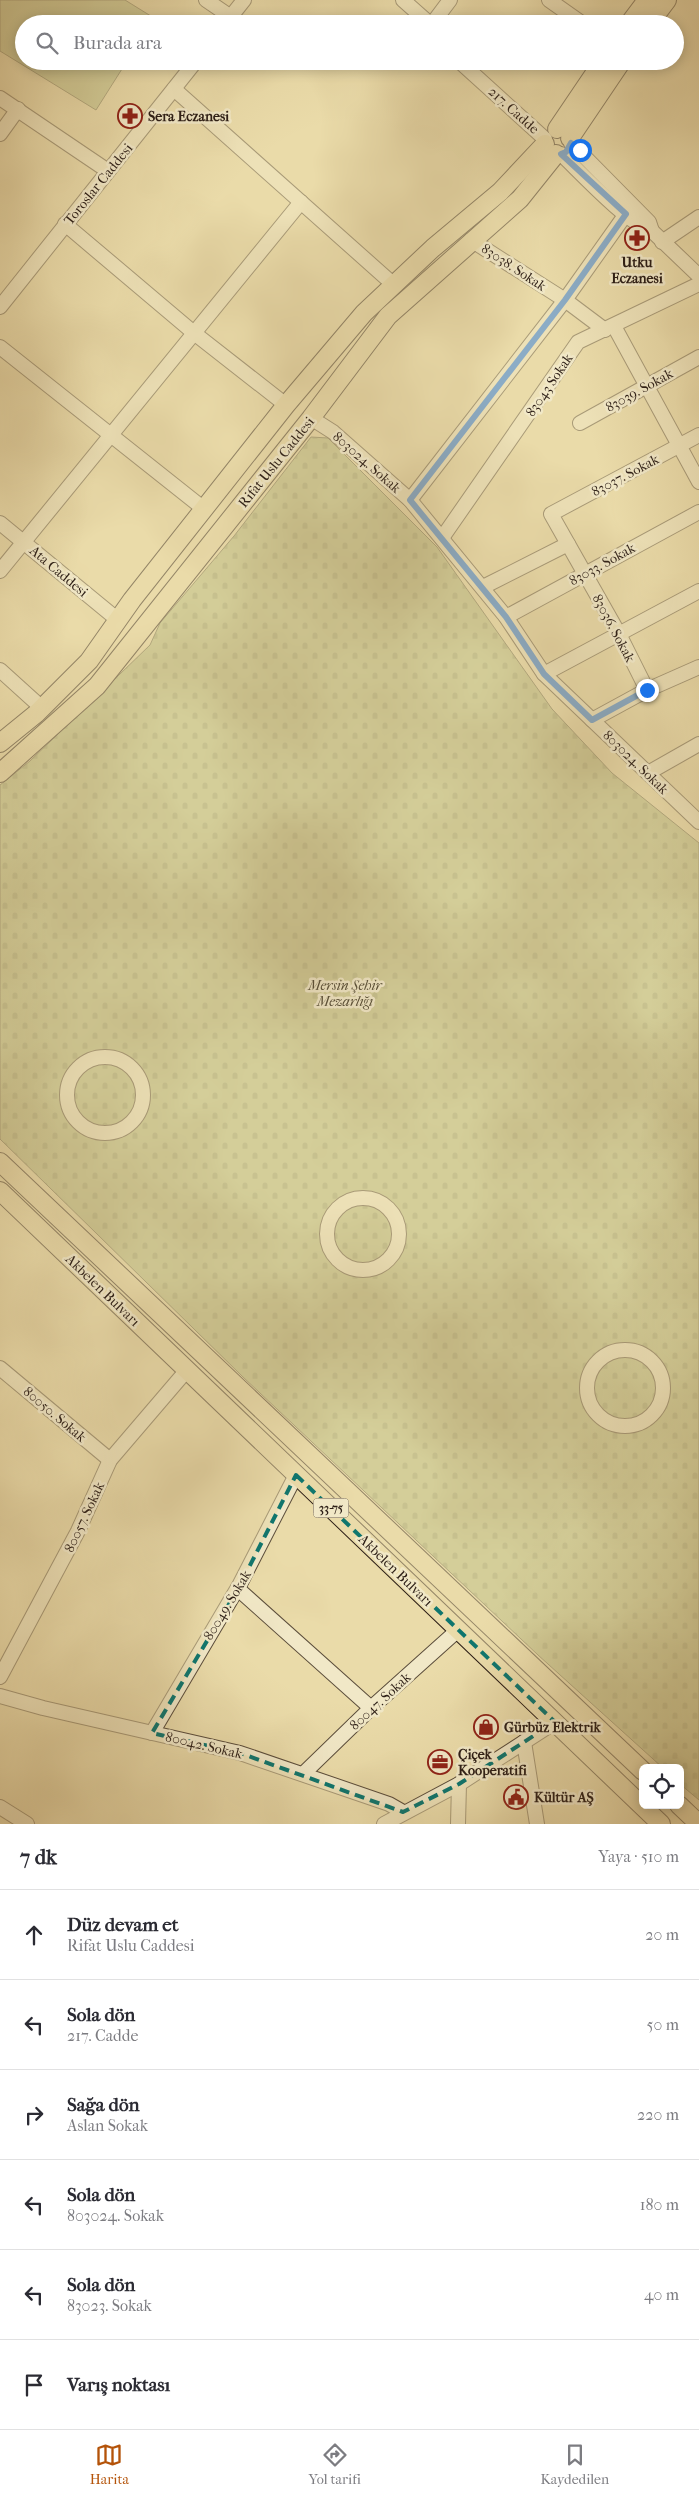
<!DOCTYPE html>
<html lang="tr">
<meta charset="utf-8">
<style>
:root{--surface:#fff;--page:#f2f2f3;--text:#2b2b33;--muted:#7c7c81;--line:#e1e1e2;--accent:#b45309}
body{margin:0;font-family:"IM FELL French Canon",serif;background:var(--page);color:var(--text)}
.controls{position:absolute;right:15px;bottom:15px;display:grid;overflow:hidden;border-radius:8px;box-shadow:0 2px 12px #0003}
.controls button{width:45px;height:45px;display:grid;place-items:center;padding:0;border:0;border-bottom:1px solid var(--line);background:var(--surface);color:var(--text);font:25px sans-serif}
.stop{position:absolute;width:15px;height:15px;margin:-11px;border:4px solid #1a73e8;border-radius:50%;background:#fff}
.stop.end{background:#1a73e8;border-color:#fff;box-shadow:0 1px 5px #0008}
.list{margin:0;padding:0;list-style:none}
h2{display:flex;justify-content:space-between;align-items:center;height:65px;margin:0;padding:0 20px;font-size:21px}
h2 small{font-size:16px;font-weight:400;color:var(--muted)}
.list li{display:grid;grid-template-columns:32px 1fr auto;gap:15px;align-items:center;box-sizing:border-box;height:90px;padding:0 20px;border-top:1px solid var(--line)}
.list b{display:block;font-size:19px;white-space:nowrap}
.list p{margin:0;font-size:16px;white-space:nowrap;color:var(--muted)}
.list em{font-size:16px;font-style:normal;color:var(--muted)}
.icon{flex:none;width:28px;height:28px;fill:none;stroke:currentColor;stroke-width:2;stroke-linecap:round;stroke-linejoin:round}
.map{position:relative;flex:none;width:699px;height:1824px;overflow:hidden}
.search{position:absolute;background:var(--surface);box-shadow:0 2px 12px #0003;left:15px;right:15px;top:15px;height:55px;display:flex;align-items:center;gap:12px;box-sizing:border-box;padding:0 18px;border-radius:28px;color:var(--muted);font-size:19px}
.sheet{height:605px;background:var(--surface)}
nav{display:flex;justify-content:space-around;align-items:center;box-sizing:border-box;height:70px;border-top:1px solid var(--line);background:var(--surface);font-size:14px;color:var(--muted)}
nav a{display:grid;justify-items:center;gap:2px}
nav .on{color:var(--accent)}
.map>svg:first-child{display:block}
.cemetery{fill:url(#cemetery-stones);stroke:#746f4e}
.green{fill:#bbbf85;stroke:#746f4e}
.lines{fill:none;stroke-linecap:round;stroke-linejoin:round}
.minor-casing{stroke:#5c4e3c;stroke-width:16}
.major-casing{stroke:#2d1f17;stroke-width:20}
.minor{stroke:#f1e8c7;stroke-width:14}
.major{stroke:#eadba9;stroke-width:18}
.route{stroke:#1a73e8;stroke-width:6}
.marked{fill:none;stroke:#0f766e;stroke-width:4;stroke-dasharray:10 6;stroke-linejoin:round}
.labels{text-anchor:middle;stroke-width:5;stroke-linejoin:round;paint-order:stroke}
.shield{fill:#f1e8c7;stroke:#685b4c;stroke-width:1}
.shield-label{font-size:12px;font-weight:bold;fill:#2d1f17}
.street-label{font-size:14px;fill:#2d1f17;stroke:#f1e8c7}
.poi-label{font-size:14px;font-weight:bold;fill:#2d1f17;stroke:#f1e8c7;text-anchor:start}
.park-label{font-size:14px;font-style:italic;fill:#584f38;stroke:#f1e8c7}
</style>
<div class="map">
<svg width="699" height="1824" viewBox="0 0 699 1824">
<defs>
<pattern id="cemetery-stones" width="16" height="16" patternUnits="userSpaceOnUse" patternTransform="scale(1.25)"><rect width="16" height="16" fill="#bbbf85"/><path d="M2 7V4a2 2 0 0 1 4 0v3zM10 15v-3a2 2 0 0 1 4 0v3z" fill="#a1a472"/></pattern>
</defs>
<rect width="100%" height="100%" fill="#eadba9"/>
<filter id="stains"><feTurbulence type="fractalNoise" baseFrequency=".004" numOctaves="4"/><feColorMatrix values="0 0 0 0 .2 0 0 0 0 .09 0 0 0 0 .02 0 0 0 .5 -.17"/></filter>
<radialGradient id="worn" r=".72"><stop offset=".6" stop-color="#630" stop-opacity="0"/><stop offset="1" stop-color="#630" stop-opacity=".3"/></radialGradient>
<polygon class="cemetery" points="311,437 328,438 437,547 552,709 612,773 699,843 699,1800 680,1784 680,1768 663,1768 538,1655 243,1377 0,1139 0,785 30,761 150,645 160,623 234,536"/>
<polygon class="green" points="0,0 125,0 154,18 150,24 24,24 24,61 127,61 96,110 0,51"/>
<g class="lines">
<defs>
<g id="minor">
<polyline points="206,0 231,17"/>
<polyline points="403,0 430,24"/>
<polyline points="549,0 583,24"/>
<polyline points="225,24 244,0"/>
<polyline points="432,24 450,0"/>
<polyline points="459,61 545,139"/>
<polyline points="174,89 394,285"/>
<polyline points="0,98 108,171"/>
<polyline points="0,134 18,109"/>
<polyline points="571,143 649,222 652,231"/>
<path d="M561 154C582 174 627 223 652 231L699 276"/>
<polyline points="65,224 194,333 286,405"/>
<polyline points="471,240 565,300 605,330"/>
<polyline points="662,242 699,217"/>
<polyline points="0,307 196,61"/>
<polyline points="614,326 699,482"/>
<polyline points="0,347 204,509"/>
<polyline points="311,418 333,432 410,500 506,617 544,674 699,822"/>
<polyline points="580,423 699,357"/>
<polyline points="410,500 565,300 626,214"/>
<polyline points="0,523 118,620"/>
<polyline points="442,538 578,342 699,284"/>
<polyline points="0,571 301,202"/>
<polyline points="483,587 568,544"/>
<polyline points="506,617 699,512"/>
<polyline points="0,670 42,708"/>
<polyline points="544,674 699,591"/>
<polyline points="647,690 619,634 551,514 699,435"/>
<polyline points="592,720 647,690 699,667"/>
<polyline points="648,773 699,744"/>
<circle cx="105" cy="1095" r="38"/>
<circle cx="363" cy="1234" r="36"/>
<circle cx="625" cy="1388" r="38"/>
<polyline points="0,1368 110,1460"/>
<polyline points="238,1589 371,1708"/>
<polyline points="0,1677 78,1531 110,1460 187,1370"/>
<polyline points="0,1696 43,1708 240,1753 389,1804 403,1812"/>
<polyline points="152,1733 240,1584 296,1475"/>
<polyline points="524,1742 537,1824"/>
<polyline points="303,1774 371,1708 458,1630"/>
<polyline points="0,1807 27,1824"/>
<polyline points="384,1824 459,1784 555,1722"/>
<polyline points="458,1824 459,1784"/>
</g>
<g id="major">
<polyline points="629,24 647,0"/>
<polyline points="649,24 667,0"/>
<polyline points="557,129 603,61"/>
<polyline points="570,138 622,61"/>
<polyline points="0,743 37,713 89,661 132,600 286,405 364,313 433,248 500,192 545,144"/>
<polyline points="0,773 97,686 311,418 388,316 520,199 556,154"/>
<polyline points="0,1162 643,1771"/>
<polyline points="0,1191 661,1824"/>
<polyline points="679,1805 699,1824"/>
</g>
</defs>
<use href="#minor" class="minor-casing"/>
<use href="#major" class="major-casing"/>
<use href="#minor" class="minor"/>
<use href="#major" class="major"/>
</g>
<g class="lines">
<polyline class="route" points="580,150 571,143 566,152 561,154 626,214 565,300 410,500 506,617 544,674 592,720 647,690"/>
</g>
<path d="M0 0H699V1824H0ZM296 1475 555 1722 459 1784 403 1812 240 1753 152 1733 238 1589Z" fill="#eadba9" fill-opacity=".55" fill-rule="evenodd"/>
<path class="marked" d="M296 1475 555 1722 459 1784 403 1812 240 1753 152 1733 238 1589Z"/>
<defs>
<symbol id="pharmacy-ring" viewBox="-11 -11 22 22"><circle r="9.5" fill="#f1e8c7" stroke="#8f2418" stroke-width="1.5"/><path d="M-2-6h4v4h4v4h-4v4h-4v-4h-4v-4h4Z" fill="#8f2418"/></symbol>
<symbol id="shop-ring" viewBox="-11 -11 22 22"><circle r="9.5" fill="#f1e8c7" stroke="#8f2418" stroke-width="1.5"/><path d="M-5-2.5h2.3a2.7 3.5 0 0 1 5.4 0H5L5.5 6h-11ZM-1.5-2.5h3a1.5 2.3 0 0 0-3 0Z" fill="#8f2418"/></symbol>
<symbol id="office-ring" viewBox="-11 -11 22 22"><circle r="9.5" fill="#f1e8c7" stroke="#8f2418" stroke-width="1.5"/><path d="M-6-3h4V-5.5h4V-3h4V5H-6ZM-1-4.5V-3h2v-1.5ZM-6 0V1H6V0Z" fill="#8f2418"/></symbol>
<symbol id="civic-ring" viewBox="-11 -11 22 22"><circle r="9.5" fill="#f1e8c7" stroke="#8f2418" stroke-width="1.5"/><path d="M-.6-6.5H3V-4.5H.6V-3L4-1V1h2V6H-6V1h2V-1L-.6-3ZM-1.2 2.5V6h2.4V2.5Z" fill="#8f2418"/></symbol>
</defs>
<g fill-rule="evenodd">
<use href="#pharmacy-ring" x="116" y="102" width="28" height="28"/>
<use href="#pharmacy-ring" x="623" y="224" width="28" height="28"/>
<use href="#shop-ring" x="472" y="1713" width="28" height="28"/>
<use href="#office-ring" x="426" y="1748" width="28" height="28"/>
<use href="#civic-ring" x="502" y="1783" width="28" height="28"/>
</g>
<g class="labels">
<rect class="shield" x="313.5" y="1498.5" width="35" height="19" rx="4"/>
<g class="shield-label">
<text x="331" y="1512">33-75</text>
</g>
<g class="street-label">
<text transform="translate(514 110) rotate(42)" y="5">217. Cadde</text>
<text transform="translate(98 184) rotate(-51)" y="5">Toroslar Caddesi</text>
<text transform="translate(514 267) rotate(33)" y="5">83038. Sokak</text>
<text transform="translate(549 385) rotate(-56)" y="5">83043 Sokak</text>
<text transform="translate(639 390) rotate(-29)" y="5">83039. Sokak</text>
<text transform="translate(276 462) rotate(-51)" y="5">Rifat Uslu Caddesi</text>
<text transform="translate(367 462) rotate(41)" y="5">803024. Sokak</text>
<text transform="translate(625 475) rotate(-28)" y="5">83037. Sokak</text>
<text transform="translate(602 564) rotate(-29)" y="5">83033. Sokak</text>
<text transform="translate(59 571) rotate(40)" y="5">Ata Caddesi</text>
<text transform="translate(614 628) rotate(62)" y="5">83036. Sokak</text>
<text transform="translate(636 762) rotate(44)" y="5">803024. Sokak</text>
<text transform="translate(103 1290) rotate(44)" y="5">Akbelen Bulvarı</text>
<text transform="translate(55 1414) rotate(40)" y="5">80050. Sokak</text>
<text transform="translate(84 1517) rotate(-65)" y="5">80057. Sokak</text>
<text transform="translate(396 1570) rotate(44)" y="5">Akbelen Bulvarı</text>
<text transform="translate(227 1605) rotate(-59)" y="5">80049. Sokak</text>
<text transform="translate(380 1701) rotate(-43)" y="5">80047. Sokak</text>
<text transform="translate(204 1745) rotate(13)" y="5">80042. Sokak</text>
</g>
<g class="poi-label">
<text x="148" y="121">Sera Eczanesi</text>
<text x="637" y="267" text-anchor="middle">Utku<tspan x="637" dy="16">Eczanesi</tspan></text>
<text x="504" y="1732">Gürbüz Elektrik</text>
<text x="458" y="1759">Çiçek<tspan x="458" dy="16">Kooperatifi</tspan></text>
<text x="534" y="1802">Kültür AŞ</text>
</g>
<g class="park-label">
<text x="345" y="990">Mersin Şehir<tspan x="345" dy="16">Mezarlığı</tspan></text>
</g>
</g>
<rect width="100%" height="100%" filter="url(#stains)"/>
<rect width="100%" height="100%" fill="url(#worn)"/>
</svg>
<div class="controls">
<button><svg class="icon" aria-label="locate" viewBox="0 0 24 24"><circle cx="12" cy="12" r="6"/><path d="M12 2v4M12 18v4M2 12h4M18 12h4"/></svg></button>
</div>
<div class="stop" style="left:580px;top:150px"></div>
<div class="stop end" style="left:647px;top:690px"></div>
<div class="search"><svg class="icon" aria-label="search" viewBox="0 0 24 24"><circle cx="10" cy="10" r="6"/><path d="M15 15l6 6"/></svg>Burada ara</div>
</div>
<section class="sheet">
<h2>7 dk<small>Yaya · 510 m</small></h2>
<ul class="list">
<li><svg class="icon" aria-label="ahead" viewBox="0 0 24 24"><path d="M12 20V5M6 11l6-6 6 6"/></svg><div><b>Düz devam et</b><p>Rifat Uslu Caddesi</p></div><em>20 m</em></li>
<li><svg class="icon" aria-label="left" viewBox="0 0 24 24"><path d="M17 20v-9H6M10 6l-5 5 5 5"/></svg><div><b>Sola dön</b><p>217. Cadde</p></div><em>50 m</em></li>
<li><svg class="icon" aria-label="right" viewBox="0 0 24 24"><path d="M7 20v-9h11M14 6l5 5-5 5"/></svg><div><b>Sağa dön</b><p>Aslan Sokak</p></div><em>220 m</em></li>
<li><svg class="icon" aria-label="left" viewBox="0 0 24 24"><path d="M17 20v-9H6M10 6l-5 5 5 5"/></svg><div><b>Sola dön</b><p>803024. Sokak</p></div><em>180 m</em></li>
<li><svg class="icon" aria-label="left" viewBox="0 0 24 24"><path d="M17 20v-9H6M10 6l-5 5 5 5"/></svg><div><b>Sola dön</b><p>83023. Sokak</p></div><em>40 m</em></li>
<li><svg class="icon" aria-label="arrive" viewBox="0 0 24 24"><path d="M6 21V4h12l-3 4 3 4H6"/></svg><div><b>Varış noktası</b></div></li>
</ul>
</section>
<nav>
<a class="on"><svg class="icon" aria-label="map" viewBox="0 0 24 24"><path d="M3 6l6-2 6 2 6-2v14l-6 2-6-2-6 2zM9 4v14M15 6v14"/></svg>Harita</a>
<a><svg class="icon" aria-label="directions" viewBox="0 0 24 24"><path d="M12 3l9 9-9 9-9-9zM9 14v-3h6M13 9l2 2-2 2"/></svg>Yol tarifi</a>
<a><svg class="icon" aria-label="saved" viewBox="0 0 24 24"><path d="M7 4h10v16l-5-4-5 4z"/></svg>Kaydedilen</a>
</nav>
